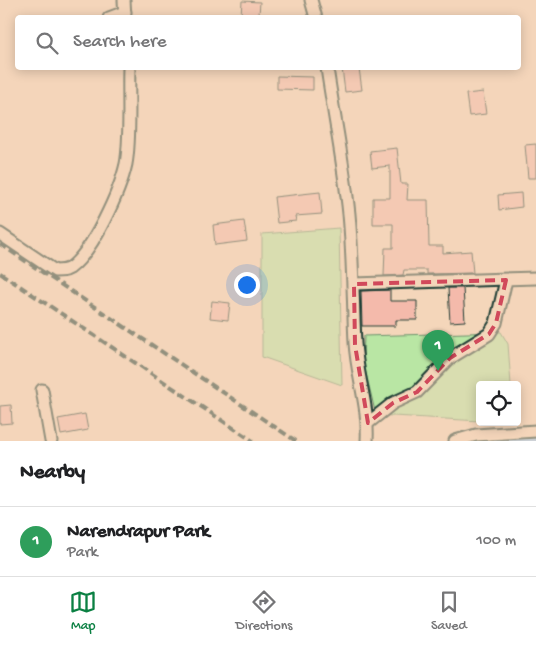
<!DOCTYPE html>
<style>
:root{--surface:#fff;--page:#f2f2f2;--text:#202124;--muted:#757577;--line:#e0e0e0;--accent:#0b8043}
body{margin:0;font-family:"Gochi Hand",sans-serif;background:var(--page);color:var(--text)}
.controls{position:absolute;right:15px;bottom:15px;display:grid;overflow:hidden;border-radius:5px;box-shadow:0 2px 12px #0003}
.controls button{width:45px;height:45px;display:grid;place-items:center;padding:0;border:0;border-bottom:1px solid var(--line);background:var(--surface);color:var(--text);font:25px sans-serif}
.you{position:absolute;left:246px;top:284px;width:18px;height:18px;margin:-12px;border:4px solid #fff;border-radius:50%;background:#1a73e8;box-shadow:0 0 0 8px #1a73e833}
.badge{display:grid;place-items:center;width:32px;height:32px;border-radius:50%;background:var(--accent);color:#fff;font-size:16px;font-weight:700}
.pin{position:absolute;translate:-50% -41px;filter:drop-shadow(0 1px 2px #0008)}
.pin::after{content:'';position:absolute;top:26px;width:18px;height:15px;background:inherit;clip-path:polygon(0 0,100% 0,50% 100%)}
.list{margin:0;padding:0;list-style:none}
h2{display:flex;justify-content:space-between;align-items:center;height:65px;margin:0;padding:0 20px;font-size:21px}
h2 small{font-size:16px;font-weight:400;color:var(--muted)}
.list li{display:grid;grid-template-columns:32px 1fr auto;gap:15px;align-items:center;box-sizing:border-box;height:70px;padding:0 20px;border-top:1px solid var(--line)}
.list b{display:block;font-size:19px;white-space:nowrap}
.list p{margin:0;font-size:16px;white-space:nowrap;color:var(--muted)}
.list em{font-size:16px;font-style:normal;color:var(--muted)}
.icon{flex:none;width:28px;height:28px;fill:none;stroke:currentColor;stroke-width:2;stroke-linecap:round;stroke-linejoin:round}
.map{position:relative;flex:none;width:536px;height:441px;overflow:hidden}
.search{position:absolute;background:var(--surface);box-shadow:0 2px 12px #0003;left:15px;right:15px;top:15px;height:55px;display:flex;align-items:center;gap:12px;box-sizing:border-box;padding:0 18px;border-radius:5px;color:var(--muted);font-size:19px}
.sheet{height:135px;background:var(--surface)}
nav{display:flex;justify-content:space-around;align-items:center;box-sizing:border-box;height:70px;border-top:1px solid var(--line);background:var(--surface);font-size:14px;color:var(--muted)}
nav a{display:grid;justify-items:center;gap:2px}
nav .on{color:var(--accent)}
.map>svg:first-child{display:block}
.green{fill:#b9e6a4;stroke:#6c926c}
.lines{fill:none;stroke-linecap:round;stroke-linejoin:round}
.canal{stroke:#9fcffb;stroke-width:15}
.building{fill:#f4baab;stroke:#1f3d34}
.minor-casing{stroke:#1f3d34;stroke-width:15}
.minor{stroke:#f4d6ba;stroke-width:11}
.rail{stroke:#1f3d34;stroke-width:4;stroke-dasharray:8 4;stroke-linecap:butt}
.marked{fill:none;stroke:#d1495b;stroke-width:4;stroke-dasharray:10 6;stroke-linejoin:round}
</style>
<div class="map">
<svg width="536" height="441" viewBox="0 0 536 441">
<rect width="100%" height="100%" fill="#f4d6ba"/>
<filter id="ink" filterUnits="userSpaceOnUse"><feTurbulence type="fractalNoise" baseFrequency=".02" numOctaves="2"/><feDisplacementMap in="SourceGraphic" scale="10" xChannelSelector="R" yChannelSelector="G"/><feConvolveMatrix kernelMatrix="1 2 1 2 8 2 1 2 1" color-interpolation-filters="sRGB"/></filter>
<g filter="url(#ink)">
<g class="green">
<polygon points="339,228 342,385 262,357 262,234"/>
<polygon points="501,332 508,344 511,385 480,385 480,421 376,415 363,361 364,336"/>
</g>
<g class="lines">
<polyline class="canal" points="486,441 536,437"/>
</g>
<g class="building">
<polygon points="242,1 260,2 259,15 241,15"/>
<polygon points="342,68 359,68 362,90 345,92"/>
<polygon points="277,76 313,77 313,90 277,89"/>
<polygon points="483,92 486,114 469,116 466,94"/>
<polygon points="536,144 536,178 528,178 525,145"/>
<polygon points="397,148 401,184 408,184 407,200 428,200 429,246 443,246 443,253 471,251 473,273 427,274 427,270 404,270 403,275 384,276 385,248 393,248 393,224 373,224 373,198 390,198 390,166 372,168 370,151"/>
<polygon points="320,192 322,214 295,216 296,221 277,223 274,197"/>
<polygon points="521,193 522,207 499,210 498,195"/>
<polygon points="244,221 247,241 215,245 213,225"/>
<polygon points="448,288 463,288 465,321 450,322"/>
<polygon points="390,290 390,301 417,301 417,320 396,320 396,326 362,326 361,291"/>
<polygon points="212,301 230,303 228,320 210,318"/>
<polygon points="11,405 12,423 0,424 0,406"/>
<polygon points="85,414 88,430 61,435 58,419"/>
</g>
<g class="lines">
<defs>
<g id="minor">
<polyline points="124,0 125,18"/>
<polyline points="311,0 316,18"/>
<polyline points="109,18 125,12"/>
<path d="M327 68C334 116 344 165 349 214 353 257 353 300 355 343 357 377 369 406 367 441"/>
<path d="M0 234 55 271C61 271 65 271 70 268 93 251 120 191 126 164 131 138 128 95 129 68"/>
<polyline points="354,284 536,278"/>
<polyline points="42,390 51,441"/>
<polyline points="368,423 393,403 417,392 450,358 489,334 496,323 506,280"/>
<polyline points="455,441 476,435 536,431"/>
</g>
</defs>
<use href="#minor" class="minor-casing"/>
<use href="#minor" class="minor"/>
<g class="rail">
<polyline points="0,244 296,441"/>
<polyline points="0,273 253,441"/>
</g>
</g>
</g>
<path d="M0 0H536V441H0ZM506 280 496 323 489 334 450 358 417 392 393 403 368 423 355 345 354 284Z" fill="#f4d6ba" fill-opacity=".55" fill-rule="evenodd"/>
<path class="marked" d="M506 280 496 323 489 334 450 358 417 392 393 403 368 423 355 345 354 284Z"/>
</svg>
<div class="controls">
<button><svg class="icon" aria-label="locate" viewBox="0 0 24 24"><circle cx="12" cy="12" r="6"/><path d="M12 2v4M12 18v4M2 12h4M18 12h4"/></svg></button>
</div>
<div class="you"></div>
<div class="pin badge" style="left:438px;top:371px;background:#2e9e5b">1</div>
<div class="search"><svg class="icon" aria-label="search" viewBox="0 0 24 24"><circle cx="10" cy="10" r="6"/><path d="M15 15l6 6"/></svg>Search here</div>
</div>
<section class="sheet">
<h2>Nearby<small></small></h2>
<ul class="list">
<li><span class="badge" style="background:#2e9e5b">1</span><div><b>Narendrapur Park</b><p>Park</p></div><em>100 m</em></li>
</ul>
</section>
<nav>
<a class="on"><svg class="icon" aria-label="map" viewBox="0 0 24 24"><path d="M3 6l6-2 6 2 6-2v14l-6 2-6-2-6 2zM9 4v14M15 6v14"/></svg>Map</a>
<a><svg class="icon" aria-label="directions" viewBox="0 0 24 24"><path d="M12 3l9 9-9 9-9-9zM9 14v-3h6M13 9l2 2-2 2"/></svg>Directions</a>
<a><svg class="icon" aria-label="saved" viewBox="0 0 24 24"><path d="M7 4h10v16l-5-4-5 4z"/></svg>Saved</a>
</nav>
